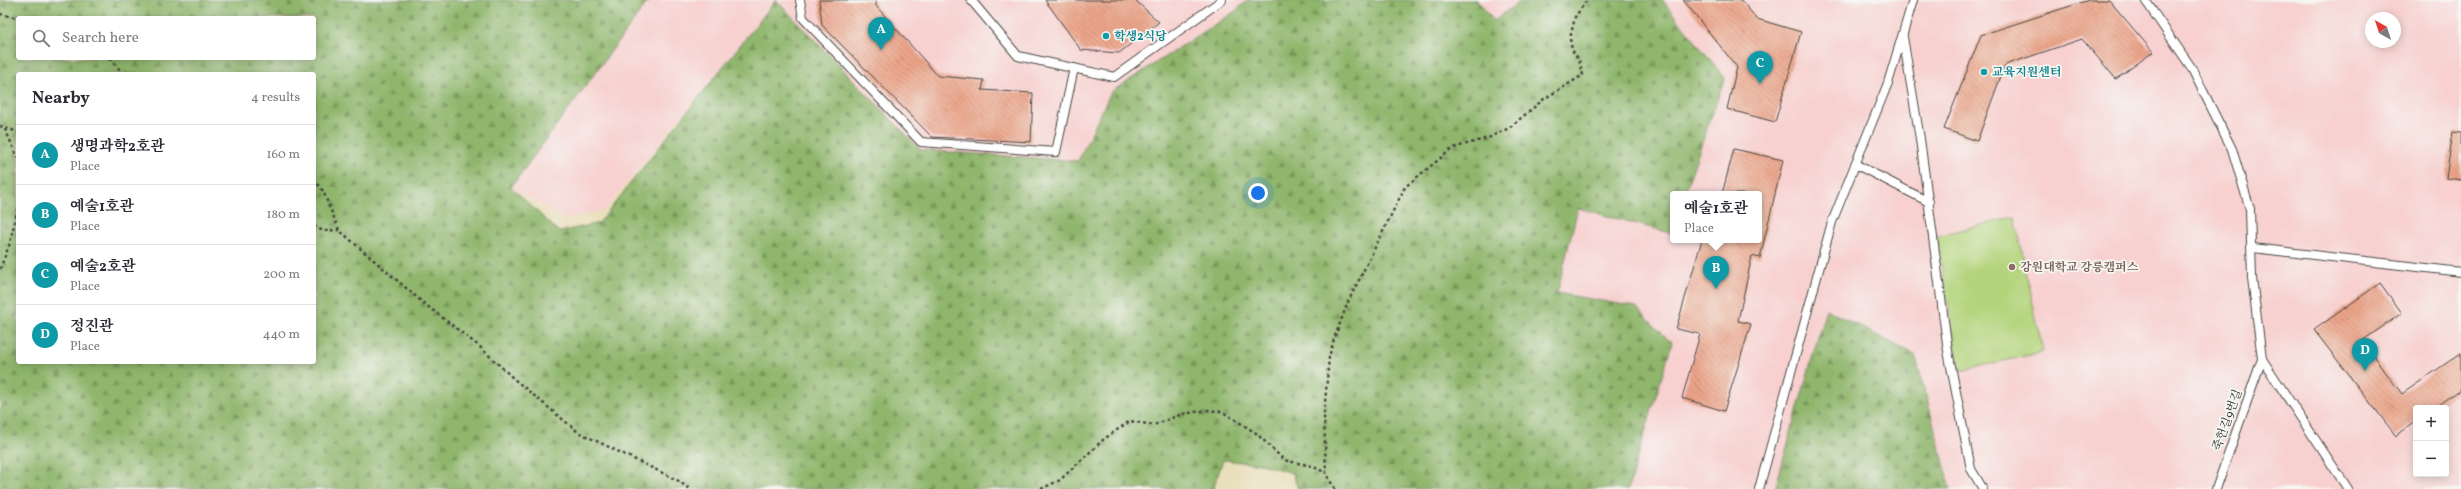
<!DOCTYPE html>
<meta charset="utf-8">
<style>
:root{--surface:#fff;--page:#f2f2f3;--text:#2b2b33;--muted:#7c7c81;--line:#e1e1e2;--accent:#ea580c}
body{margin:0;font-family:Vollkorn,"Noto Serif KR",serif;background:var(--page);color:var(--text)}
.controls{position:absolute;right:12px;bottom:12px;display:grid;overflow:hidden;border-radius:4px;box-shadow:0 2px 10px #0003}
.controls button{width:36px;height:36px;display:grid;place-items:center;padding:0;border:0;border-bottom:1px solid var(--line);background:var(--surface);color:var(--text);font:20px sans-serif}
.compass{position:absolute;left:2365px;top:12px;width:36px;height:36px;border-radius:50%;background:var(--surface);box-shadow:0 2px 10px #0003;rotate:321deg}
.you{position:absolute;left:1258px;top:193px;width:14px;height:14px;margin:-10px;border:3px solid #fff;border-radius:50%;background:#1a73e8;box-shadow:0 0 0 6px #1a73e833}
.badge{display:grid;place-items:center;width:26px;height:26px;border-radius:50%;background:var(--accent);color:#fff;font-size:13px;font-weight:700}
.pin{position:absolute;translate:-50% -33px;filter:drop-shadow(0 1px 2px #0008)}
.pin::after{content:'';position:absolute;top:21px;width:14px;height:12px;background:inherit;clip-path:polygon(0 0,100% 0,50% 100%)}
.popup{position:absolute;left:1670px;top:191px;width:92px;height:52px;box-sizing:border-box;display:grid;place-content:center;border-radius:4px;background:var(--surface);filter:drop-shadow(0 1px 3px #0005);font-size:13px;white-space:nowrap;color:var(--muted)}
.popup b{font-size:15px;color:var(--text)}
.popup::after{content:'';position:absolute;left:50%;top:100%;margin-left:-8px;border:8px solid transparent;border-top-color:var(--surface)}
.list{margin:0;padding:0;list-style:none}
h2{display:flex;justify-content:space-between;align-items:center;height:52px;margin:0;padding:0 16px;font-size:17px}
h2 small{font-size:13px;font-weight:400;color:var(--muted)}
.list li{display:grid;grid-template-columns:26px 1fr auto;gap:12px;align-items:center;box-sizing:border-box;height:60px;padding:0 16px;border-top:1px solid var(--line)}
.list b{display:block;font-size:15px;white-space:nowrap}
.list p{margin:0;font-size:13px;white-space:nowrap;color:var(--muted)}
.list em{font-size:13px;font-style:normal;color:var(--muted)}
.icon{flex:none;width:22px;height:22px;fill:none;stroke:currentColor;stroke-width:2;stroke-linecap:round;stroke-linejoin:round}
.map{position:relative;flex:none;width:2461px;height:489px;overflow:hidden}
.search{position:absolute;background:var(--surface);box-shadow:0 2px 10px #0003;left:16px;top:16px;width:300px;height:44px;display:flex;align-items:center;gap:10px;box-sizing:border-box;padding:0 14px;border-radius:4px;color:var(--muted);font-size:15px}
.panel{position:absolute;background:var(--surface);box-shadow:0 2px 10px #0003;left:16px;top:72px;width:300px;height:292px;border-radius:4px}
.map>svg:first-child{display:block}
.built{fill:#f7d0cf;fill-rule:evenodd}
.forest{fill:url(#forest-firs);stroke:#5d704c;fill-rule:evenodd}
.pitch{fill:#b4d47c;stroke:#708054}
.building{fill:url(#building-back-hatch)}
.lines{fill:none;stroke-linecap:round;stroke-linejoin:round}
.lane-casing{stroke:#484641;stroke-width:10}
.path{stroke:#484641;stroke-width:2.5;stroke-dasharray:3 3;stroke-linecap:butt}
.lane{stroke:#fff;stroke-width:8}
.culture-dot{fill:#0f9aa8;stroke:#f6f6f2;stroke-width:1.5}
.education-dot{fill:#8d6e63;stroke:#f6f6f2;stroke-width:1.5}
.labels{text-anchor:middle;stroke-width:3.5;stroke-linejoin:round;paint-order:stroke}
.culture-label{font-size:12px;font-weight:bold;fill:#0d838f;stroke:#f6f6f2;text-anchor:start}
.education-label{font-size:12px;font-weight:bold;fill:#785e54;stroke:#f6f6f2;text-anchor:start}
.street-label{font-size:12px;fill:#2b2b2b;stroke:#f6f6f2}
</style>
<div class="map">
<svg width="2461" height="489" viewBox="0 0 2461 489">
<defs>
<pattern id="forest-firs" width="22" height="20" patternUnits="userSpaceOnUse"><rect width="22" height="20" fill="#8fb66c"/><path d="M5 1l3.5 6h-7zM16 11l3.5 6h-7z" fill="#759459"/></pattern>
<pattern id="building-back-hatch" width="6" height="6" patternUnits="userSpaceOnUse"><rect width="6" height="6" fill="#eca489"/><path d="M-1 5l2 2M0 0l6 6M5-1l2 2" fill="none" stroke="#bf8670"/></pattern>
</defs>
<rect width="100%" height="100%" fill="#f6f6f2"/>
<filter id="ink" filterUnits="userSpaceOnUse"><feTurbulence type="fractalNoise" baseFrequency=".025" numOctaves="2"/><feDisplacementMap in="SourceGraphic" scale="8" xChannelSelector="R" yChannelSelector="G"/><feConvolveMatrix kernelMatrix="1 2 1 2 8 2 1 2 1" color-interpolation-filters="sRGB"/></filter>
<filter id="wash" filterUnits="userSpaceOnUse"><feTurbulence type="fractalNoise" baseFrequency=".012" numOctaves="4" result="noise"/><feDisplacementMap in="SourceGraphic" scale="16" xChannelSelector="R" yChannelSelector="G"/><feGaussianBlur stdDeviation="0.9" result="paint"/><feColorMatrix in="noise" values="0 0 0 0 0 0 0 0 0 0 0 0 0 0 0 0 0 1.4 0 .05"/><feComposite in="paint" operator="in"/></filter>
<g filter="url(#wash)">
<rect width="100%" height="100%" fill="#eadfbc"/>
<g class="built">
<polygon points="641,0 1248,0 1234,12 1111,92 1078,161 921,150 776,0 605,210 565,220 511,187"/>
<polygon points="1477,0 1521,0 1494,21"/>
<path d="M1662 0H2461V489H1627L1557 293 1578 208 1670 233 1673 224V240H1759V194H1684L1725 78ZM2371 18H2395V42H2371ZM2416 408H2446V474H2416Z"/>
</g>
<g class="forest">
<path d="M0 0H649L511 187 559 232 599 223 776 0 921 150 1078 161 1111 92 1234 12 1248 0H1477L1494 21 1521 0H1662L1725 78 1684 194H1673V224L1670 233 1578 208 1557 293 1636 307 1672 343 1628 489H1298L1292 473 1260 464 1223 460 1213 489H0ZM18 18H314V58H18ZM18 74H314V362H18Z"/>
<polygon points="1826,309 1915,355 1951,489 1775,489"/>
</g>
<polygon class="pitch" points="2015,217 2043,352 1960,371 1936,236"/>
<g id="blocks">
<g class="building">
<polygon points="819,0 876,0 876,6 938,76 984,80 982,90 1033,93 1031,142 932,137 822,25"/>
<polygon points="1045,0 1135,0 1159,22 1119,53 1081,50"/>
<polygon points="1683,0 1741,0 1757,19 1801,32 1775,122 1727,109 1737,67"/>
<polygon points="2089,0 2109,0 2153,52 2116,79 2082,39 2005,65 1977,141 1944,129 1981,35"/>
<polygon points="2453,132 2461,133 2461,180 2446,178"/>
<polygon points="1734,149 1783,160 1760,258 1752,256 1738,321 1751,324 1724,411 1682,398 1700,334 1676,329 1702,240 1759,240 1759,194 1722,194"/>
<polygon points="2380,283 2402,313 2362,341 2402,394 2461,353 2461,389 2435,408 2416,408 2416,421 2396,436 2314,330"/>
</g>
</g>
</g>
<g filter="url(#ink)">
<use href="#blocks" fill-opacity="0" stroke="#484641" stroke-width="1"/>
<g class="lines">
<defs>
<g id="lane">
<polyline points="800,0 803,18 921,142 1056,152 1074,68"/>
<polyline points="971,0 1018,56 1114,77 1222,0"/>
<polyline points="2145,0 2191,67 2232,149 2250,209 2252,278 2262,359 2348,489"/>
<polyline points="1903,37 1920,139 1948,351 1971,469 1983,489"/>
<polyline points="1855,164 1929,202"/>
<polyline points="2253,248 2461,272"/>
<polyline points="1759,489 1832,222 1888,83 1913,0"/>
<polyline points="2216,489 2262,359"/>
</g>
</defs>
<use href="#lane" class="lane-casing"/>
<g class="path">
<polyline points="0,14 18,18"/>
<polyline points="110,58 123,74"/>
<polyline points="0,126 18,132"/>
<polyline points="5,129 18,158"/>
<polyline points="314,179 323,191 339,230 421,301 480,347 514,379 578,432 677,480 690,489"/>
<polyline points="314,226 323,231 339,230"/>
<polyline points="0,269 10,243 18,207"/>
<polyline points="1041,489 1060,480 1104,439 1130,421 1154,425 1182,414 1208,410 1223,412 1256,433 1284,460 1312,466 1326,473"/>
<polyline points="1335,489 1326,474 1324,414 1329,357 1334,339 1348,302 1405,187 1453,148 1488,138 1509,128 1544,99 1583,75 1579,60 1572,50 1570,39 1575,17 1587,0"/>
</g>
<use href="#lane" class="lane"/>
</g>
</g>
<g class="culture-dot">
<circle cx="1106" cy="36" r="4"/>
<circle cx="1984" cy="72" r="4"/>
</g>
<circle class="education-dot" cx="2012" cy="267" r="4"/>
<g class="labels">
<g class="culture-label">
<text x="1114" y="40">학생2식당</text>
<text x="1992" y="76">교육지원센터</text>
</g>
<g class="education-label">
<text x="2020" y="271">강원대학교 강릉캠퍼스</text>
</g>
<g class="street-label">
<text transform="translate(2227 420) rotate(-70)" y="4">죽헌길9번길</text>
</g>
</g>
</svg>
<div class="controls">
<button>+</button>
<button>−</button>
</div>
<svg class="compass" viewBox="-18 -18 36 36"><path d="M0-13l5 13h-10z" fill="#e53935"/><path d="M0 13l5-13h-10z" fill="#7c7c81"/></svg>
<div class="you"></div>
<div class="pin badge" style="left:881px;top:50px;background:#0f9aa8">A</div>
<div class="pin badge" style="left:1716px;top:289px;background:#0f9aa8">B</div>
<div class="popup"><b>예술1호관</b>Place</div>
<div class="pin badge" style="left:1760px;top:84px;background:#0f9aa8">C</div>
<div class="pin badge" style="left:2365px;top:371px;background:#0f9aa8">D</div>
<div class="search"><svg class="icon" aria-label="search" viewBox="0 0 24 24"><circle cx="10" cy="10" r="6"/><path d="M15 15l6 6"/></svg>Search here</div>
<section class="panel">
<h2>Nearby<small>4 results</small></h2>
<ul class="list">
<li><span class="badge" style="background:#0f9aa8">A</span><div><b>생명과학2호관</b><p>Place</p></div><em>160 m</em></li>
<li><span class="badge" style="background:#0f9aa8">B</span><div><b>예술1호관</b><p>Place</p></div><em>180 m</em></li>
<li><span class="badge" style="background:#0f9aa8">C</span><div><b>예술2호관</b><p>Place</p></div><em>200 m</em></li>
<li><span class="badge" style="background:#0f9aa8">D</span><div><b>정진관</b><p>Place</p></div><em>440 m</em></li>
</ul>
</section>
</div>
